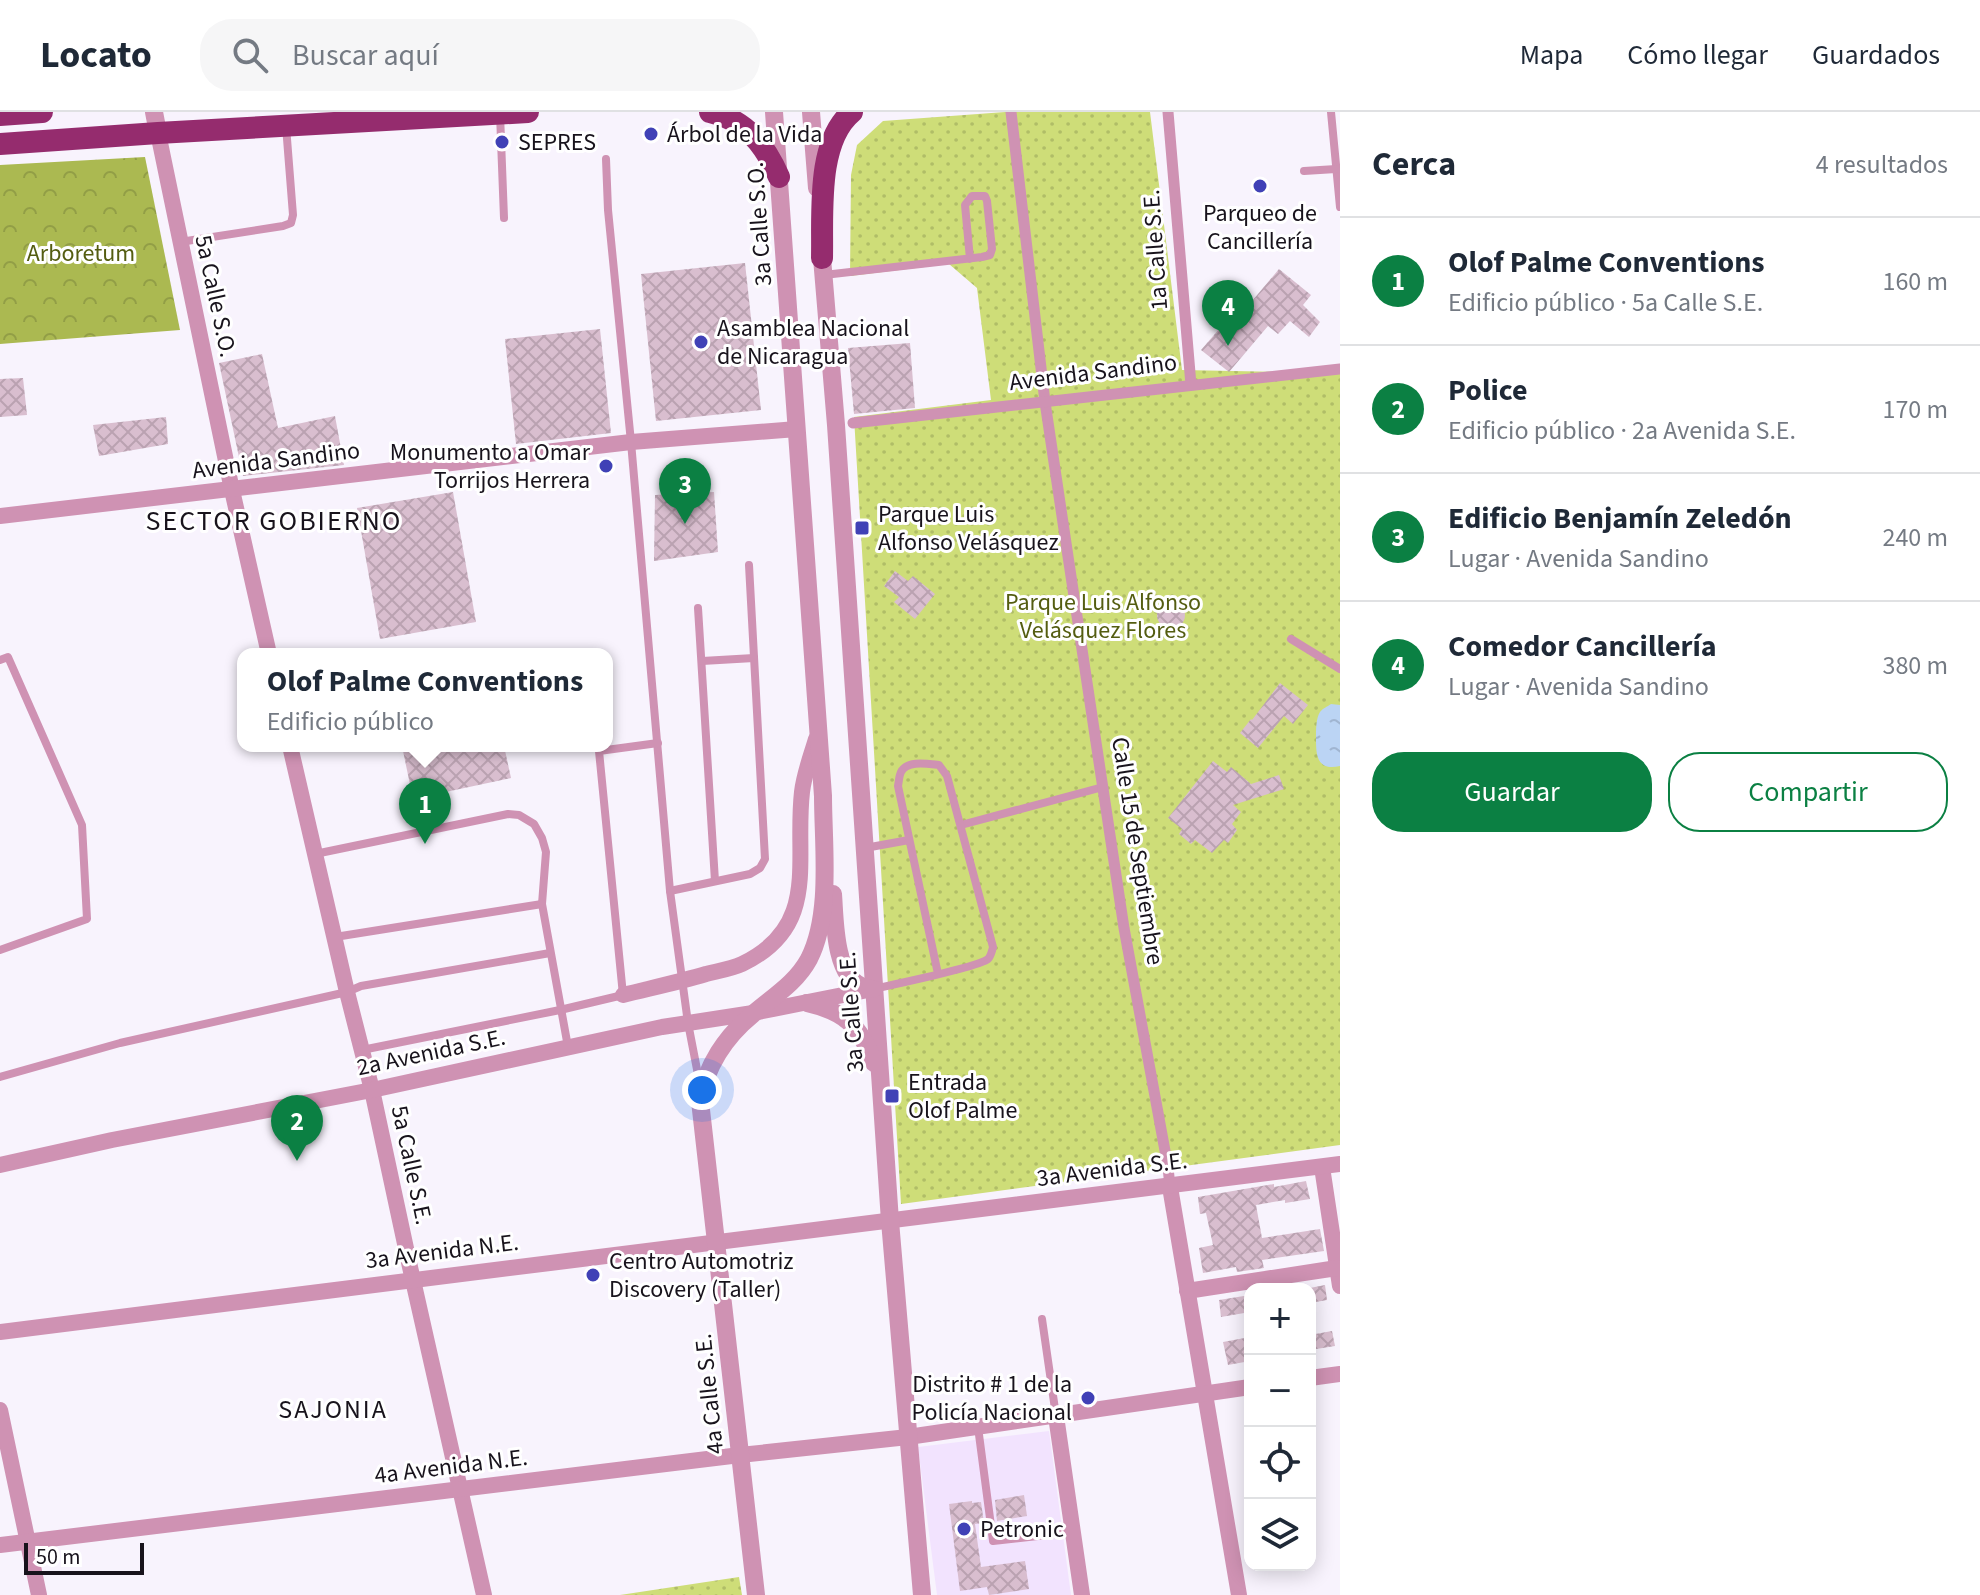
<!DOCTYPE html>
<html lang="es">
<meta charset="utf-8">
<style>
:root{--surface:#fff;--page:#f6f6f7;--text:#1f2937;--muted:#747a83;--line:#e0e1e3;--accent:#0b8043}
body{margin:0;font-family:"Source Sans 3",sans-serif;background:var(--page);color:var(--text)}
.controls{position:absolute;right:24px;bottom:24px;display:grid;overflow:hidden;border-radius:16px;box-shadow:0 4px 20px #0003}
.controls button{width:72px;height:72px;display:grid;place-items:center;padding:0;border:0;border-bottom:2px solid var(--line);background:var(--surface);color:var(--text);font:40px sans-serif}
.scale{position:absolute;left:24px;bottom:20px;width:120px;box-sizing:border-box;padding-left:8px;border:4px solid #18131c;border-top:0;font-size:22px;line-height:28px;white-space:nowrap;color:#18131c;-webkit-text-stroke:6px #fff;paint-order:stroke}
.you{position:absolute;left:702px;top:978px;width:28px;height:28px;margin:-20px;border:6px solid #fff;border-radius:50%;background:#1a73e8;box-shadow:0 0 0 12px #1a73e833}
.badge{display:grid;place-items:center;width:52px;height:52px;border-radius:50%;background:var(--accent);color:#fff;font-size:26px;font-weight:700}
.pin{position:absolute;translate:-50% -66px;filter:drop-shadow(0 2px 4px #0008)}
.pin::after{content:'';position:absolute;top:42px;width:28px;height:24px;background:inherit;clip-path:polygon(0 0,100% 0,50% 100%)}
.popup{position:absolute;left:237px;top:536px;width:376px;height:104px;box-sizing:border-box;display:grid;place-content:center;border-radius:16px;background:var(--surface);filter:drop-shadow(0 2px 6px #0005);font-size:26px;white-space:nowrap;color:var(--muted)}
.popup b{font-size:30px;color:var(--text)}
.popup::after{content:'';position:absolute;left:50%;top:100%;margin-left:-16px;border:16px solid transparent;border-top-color:var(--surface)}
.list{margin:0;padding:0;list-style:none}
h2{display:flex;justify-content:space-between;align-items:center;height:104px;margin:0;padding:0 32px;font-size:34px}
h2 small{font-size:26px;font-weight:400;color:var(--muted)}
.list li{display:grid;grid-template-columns:52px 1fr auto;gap:24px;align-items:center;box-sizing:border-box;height:128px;padding:0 32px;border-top:2px solid var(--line)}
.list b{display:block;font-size:30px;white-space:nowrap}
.list p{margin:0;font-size:26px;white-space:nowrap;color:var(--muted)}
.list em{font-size:26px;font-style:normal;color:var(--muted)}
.actions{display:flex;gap:16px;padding:24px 32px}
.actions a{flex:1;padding:18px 0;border:2px solid var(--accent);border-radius:32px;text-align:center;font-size:28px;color:var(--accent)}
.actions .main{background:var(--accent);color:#fff}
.icon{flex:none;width:44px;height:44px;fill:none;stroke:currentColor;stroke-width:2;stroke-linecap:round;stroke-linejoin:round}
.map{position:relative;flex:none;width:1340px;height:1483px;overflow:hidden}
header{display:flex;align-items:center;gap:48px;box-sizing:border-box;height:112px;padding:0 40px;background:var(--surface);border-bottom:2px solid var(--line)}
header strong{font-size:38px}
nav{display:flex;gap:44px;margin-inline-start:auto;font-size:28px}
.search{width:560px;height:72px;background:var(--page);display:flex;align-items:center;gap:20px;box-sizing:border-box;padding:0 28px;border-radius:32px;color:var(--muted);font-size:30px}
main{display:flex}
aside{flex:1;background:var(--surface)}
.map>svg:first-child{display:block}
.built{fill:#f2e3fe}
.forest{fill:url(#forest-crowns)}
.park{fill:url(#park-dots)}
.water{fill:url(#water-ripples)}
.building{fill:url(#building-cross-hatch)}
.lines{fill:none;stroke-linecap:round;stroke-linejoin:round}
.service{stroke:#cf92b3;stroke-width:8}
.pedestrian{stroke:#cf92b3;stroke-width:11}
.minor{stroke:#cf92b3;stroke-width:16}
.tertiary{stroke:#cf92b3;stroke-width:18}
.trunk{stroke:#952c6e;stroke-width:22}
.poi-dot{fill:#4041b6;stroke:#fff;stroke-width:3}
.labels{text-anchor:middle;stroke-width:6;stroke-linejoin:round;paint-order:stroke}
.poi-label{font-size:24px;fill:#18131c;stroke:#fff;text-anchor:start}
.street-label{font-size:24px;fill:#18131c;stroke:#fff}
.park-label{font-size:24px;fill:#545d11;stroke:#fff}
.neighbourhood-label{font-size:26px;letter-spacing:2px;fill:#18131c;stroke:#fff}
.quarter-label{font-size:28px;letter-spacing:2px;fill:#18131c;stroke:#fff}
</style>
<header>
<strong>Locato</strong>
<div class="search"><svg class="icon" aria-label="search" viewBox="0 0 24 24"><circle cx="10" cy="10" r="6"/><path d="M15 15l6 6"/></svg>Buscar aquí</div>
<nav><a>Mapa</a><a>Cómo llegar</a><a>Guardados</a></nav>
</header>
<main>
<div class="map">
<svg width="1340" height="1483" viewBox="0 0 1340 1483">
<defs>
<pattern id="forest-crowns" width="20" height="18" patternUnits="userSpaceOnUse" patternTransform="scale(2)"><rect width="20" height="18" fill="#abb951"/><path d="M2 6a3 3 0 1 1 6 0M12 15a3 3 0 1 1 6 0" fill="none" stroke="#929e46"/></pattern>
<pattern id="park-dots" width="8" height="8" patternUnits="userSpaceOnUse" patternTransform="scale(2)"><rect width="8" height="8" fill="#cedd78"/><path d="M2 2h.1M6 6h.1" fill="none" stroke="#b0bd67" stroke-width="1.8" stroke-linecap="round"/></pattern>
<pattern id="water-ripples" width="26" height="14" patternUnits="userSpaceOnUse" patternTransform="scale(2)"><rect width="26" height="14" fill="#bbd4f4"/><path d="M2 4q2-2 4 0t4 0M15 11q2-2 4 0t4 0" fill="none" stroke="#a0b5d1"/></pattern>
<pattern id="building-cross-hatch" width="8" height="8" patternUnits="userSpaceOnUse" patternTransform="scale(2)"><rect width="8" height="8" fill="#d9becf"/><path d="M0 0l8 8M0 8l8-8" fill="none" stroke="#baa2b1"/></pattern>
</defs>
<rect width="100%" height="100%" fill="#f8f3fd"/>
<polygon class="built" points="1049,1319 1071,1483 937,1483 918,1335"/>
<polygon class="forest" points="145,45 180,218 0,232 0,53"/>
<g class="park">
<polygon points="1005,0 1150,0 1182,258 1340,261 1340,1033 901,1092 854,305 991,288 977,176 949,152 850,164 851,63 857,33 883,9"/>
<polygon points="739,1465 742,1483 620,1483"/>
</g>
<path class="water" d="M1331 592 1340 593V654C1317 659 1316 644 1316 626 1316 618 1316 606 1320 600 1323 596 1327 595 1331 592Z"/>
<g class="building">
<polygon points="745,151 761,298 656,309 641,162"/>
<polygon points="1279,157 1311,183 1303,193 1320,210 1309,225 1290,209 1278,222 1268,214 1229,260 1201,238 1226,209 1232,213"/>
<polygon points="600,217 611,321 516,332 505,227"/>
<polygon points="910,231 915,296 854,302 848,236"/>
<polygon points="262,242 278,316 335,304 344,353 243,364 219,251"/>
<polygon points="23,266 27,303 0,305 0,267"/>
<polygon points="166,305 168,332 99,344 93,313"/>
<polygon points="453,380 476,510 380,527 357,396"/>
<polygon points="714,380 718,440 654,449 655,383"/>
<polygon points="895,459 908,469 913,464 935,482 915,507 894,490 899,485 884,474"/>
<circle cx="1171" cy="503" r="14"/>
<polygon points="1280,571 1308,593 1293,612 1284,604 1258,636 1240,621 1251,607 1252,608"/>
<polygon points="402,634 504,634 511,666 413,687"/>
<polygon points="1213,649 1227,660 1231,655 1251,672 1279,663 1284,677 1233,693 1241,700 1232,712 1237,718 1228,731 1224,728 1212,741 1195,728 1191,732 1179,722 1182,717 1168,706"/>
<polygon points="1306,1069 1310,1087 1285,1091 1285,1088 1256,1093 1262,1126 1320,1117 1324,1139 1262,1148 1264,1156 1237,1160 1236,1155 1203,1161 1199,1136 1213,1133 1206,1101 1200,1102 1198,1085 1274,1072 1274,1075"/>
<polygon points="1325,1173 1327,1188 1310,1191 1310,1176"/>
<polygon points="1250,1183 1250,1200 1221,1205 1219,1188"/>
<polygon points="1332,1219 1335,1234 1310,1238 1310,1223"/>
<polygon points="1250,1225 1250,1249 1228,1253 1223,1230"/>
<polygon points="1024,1383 1027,1404 997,1409 995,1388"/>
<polygon points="972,1389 972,1391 981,1390 984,1411 975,1412 981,1455 1025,1449 1029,1477 989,1483 987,1475 960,1479 949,1392"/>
</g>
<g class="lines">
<g class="service">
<polyline points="1331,0 1340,95"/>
<polyline points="500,2 504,106"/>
<polyline points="606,47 608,98 631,330 670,779 688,911 700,973"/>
<polyline points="1304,59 1336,57"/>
<polyline points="180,130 283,114 291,111 293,103 286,14"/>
<polyline points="824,163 982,145 990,143 992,137 987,89 985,84 972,84 965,93 970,147"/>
<polyline points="698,496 715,769"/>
<polyline points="1291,527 1340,557"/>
<polyline points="0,548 8,545 82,713 87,807 0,838"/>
<polyline points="702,549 754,546"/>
<polyline points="961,713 1103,675"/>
<polyline points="865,736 909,728"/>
<polyline points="315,742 508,702 519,703 534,712 542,726 546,740 542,792 568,935"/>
<polyline points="670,779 750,762 760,756 765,747 749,453"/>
<polyline points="335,825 542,792"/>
<path d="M873 877C891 873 979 855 988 847 991 844 992 839 993 835L947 664 939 653C928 652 907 648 901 660 899 664 899 669 898 674L938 862"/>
<polyline points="362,938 560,898 623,883 599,639 658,631"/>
<polyline points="0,965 120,931 347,880 361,874 550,841"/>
<polyline points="1042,1207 1056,1304"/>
<polyline points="978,1315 993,1429 1073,1420"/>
</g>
<g class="pedestrian">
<polyline points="1011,0 1045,290 1069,451 1124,816 1168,1055 1170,1075"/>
<polyline points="1168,0 1191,273"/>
<polyline points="853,311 1340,257"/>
</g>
<g class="minor">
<polyline points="158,21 232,378 269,542"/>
<polyline points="0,404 631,330 797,317"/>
<polyline points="290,634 347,880 372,978 410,1155 484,1483"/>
<path d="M623 883C651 876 679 870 706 862 718 859 731 857 742 852 821 814 794 749 802 680 804 662 811 644 816 627"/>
<polyline points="0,1053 112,1028 372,978 662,915 753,901 873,877"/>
<polyline points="1322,1055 1340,1174"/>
<polyline points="1170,1075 1239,1483"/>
<polyline points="1187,1179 1337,1156"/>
<path d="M0 1220C446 1162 893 1109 1340 1052"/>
<polyline points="1310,1266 1340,1262"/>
<polyline points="0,1298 39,1483"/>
<polyline points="1056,1304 1082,1483"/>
<polyline points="0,1433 740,1343 908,1325 1250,1275"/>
</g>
<g class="tertiary">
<polyline points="154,0 158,21"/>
<polyline points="811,0 817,76"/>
<polyline points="821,134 836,313 890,1109 922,1483"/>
<path d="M833 782C835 807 834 862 861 874 863 875 871 877 873 877"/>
<path d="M807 891C846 900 860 914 874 951"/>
<path d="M756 1483 700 989C706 954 726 924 753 902 774 884 796 871 809 847 832 802 823 733 823 684L774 0"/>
</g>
<g class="trunk">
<path d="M710 0C746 8 765 33 779 65"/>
<polyline points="0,3 42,0"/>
<polyline points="0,32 158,21 528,0"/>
<path d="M822 146C823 102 816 30 852 0"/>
</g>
</g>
<g class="poi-dot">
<circle cx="651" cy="22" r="8"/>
<circle cx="502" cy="30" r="8"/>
<circle cx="1260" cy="74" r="8"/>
<circle cx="701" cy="230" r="8"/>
<circle cx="606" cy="354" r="8"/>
<rect x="854" y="408" width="16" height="16" rx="4"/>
<rect x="884" y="976" width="16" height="16" rx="4"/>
<circle cx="593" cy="1163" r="8"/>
<circle cx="1088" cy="1286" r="8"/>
<circle cx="964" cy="1417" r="8"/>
</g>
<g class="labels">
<g class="poi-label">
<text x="667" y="30">Árbol de la Vida</text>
<text x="518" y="38">SEPRES</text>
<text x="1260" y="109" text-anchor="middle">Parqueo de<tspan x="1260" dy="28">Cancillería</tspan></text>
<text x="717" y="224">Asamblea Nacional<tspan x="717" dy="28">de Nicaragua</tspan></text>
<text x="590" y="348" text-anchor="end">Monumento a Omar<tspan x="590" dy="28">Torrijos Herrera</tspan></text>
<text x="878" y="410">Parque Luis<tspan x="878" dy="28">Alfonso Velásquez</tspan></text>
<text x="908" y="978">Entrada<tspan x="908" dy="28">Olof Palme</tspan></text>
<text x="609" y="1157">Centro Automotriz<tspan x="609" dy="28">Discovery (Taller)</tspan></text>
<text x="1072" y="1280" text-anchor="end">Distrito # 1 de la<tspan x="1072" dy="28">Policía Nacional</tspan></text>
<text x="980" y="1425">Petronic</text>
</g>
<g class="street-label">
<text transform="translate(759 112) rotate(-94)" y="8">3a Calle S.O.</text>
<text transform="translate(1155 138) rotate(-94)" y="8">1a Calle S.E.</text>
<text transform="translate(216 184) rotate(78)" y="8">5a Calle S.O.</text>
<text transform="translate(1093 260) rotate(-7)" y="8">Avenida Sandino</text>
<text transform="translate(276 348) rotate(-7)" y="8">Avenida Sandino</text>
<text transform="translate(1138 739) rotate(81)" y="8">Calle 15 de Septiembre</text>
<text transform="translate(851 900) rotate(-94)" y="8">3a Calle S.E.</text>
<text transform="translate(431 940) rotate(-12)" y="8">2a Avenida S.E.</text>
<text transform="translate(412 1053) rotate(78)" y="8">5a Calle S.E.</text>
<text transform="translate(1112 1057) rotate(-7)" y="8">3a Avenida S.E.</text>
<text transform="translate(442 1139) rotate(-7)" y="8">3a Avenida N.E.</text>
<text transform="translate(709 1282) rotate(-96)" y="8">4a Calle S.E.</text>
<text transform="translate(451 1354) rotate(-7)" y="8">4a Avenida N.E.</text>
</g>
<g class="park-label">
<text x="81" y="149">Arboretum</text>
<text x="1103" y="498">Parque Luis Alfonso<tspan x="1103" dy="28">Velásquez Flores</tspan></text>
</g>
<g class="neighbourhood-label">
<text x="333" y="1306">SAJONIA</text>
</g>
<g class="quarter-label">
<text x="274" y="418">SECTOR GOBIERNO</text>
</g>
</g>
</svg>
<div class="controls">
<button>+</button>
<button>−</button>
<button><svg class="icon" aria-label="locate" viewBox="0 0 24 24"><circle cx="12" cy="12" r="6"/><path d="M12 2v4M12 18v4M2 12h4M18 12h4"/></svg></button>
<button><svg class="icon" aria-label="layers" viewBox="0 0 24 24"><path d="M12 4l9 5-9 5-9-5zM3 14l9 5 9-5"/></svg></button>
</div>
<div class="scale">50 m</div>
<div class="you"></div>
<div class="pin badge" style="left:425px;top:732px">1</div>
<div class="popup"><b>Olof Palme Conventions</b>Edificio público</div>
<div class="pin badge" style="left:297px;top:1049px">2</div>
<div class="pin badge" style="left:685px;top:412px">3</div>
<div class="pin badge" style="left:1228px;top:234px">4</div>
</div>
<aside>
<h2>Cerca<small>4 resultados</small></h2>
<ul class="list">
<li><span class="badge">1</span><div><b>Olof Palme Conventions</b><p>Edificio público · 5a Calle S.E.</p></div><em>160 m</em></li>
<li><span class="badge">2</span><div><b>Police</b><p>Edificio público · 2a Avenida S.E.</p></div><em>170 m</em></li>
<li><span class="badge">3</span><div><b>Edificio Benjamín Zeledón</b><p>Lugar · Avenida Sandino</p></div><em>240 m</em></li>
<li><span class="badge">4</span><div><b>Comedor Cancillería</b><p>Lugar · Avenida Sandino</p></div><em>380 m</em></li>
</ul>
<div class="actions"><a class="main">Guardar</a><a>Compartir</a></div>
</aside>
</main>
